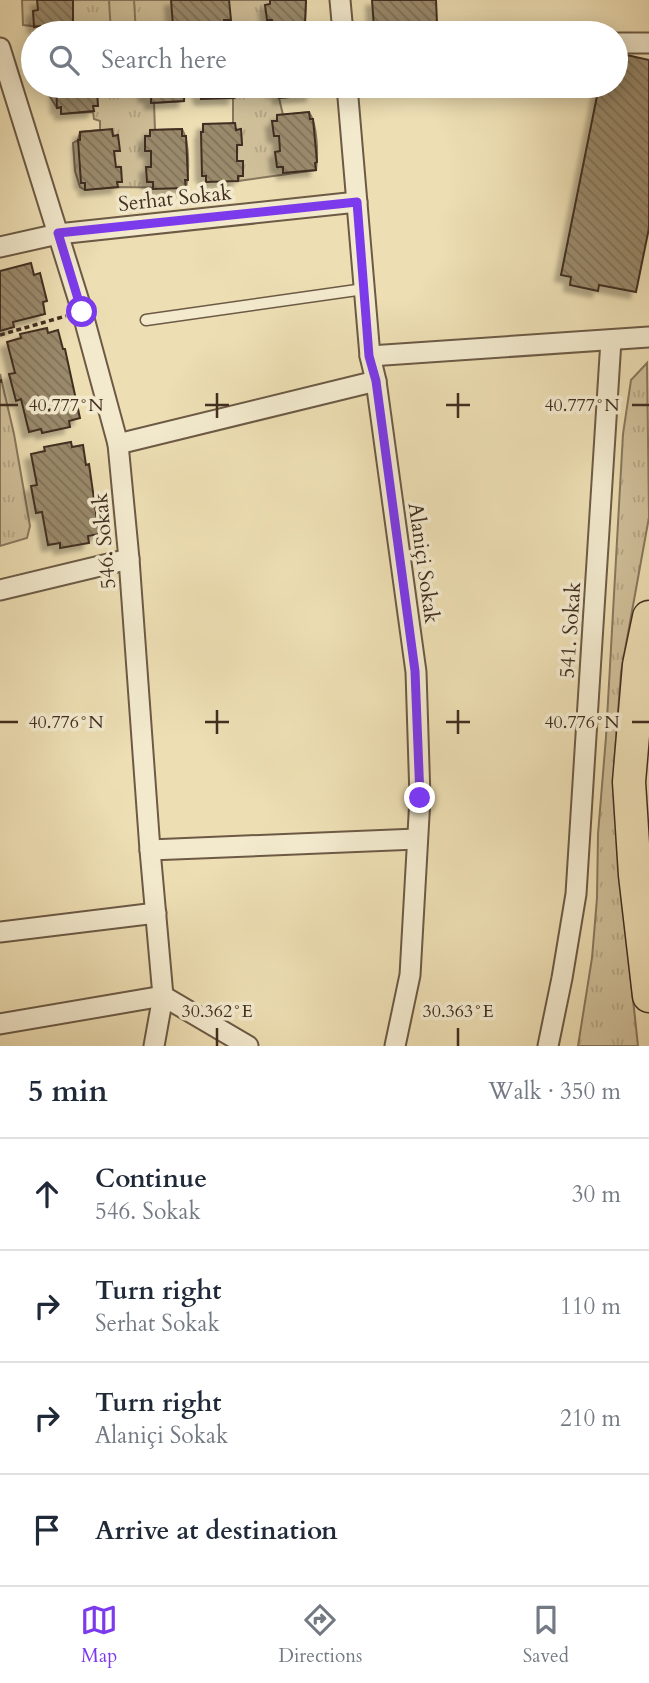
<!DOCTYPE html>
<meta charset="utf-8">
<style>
:root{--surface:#fff;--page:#f2f2f3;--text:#1f2937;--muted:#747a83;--line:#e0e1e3;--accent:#7c3aed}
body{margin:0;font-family:Cardo,serif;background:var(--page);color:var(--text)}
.stop{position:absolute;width:21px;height:21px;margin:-16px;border:5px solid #7c3aed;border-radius:50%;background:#fff}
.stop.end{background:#7c3aed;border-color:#fff;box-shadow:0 2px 7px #0008}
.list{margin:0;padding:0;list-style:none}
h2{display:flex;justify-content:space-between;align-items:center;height:91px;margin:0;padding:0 28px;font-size:30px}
h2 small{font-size:23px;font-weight:400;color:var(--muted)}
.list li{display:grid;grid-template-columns:46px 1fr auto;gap:21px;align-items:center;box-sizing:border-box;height:112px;padding:0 28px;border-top:2px solid var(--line)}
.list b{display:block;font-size:26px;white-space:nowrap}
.list p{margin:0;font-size:23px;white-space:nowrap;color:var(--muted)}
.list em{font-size:23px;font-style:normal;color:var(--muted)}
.icon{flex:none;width:38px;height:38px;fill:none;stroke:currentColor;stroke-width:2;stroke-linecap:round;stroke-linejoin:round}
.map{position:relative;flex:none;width:649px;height:1046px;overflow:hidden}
.search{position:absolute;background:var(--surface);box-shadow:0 4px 18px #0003;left:21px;right:21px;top:21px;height:77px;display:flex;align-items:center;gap:18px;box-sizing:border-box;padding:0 24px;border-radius:38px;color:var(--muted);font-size:26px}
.sheet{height:539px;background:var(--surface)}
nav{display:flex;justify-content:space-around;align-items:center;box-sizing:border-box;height:98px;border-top:2px solid var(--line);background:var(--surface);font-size:19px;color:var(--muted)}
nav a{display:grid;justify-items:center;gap:4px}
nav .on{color:var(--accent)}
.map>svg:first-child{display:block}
.grass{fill:url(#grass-tufts);stroke:#88775d;stroke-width:2}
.pitch{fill:#d0c09a;stroke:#88775d;stroke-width:2}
.building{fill:url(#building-back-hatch);stroke:#412e20;stroke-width:2;filter:url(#shadow)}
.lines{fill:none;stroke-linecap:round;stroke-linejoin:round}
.service-casing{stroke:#6c5a45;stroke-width:13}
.minor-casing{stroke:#6c5a45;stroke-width:23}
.primary-casing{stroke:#412e20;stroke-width:35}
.path{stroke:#412e20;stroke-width:3.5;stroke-dasharray:5 3.5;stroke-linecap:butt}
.service{stroke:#f3eace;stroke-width:10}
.minor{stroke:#f3eace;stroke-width:19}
.primary{stroke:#eddeb3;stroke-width:32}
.route{stroke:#7c3aed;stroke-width:9}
.ticks{fill:none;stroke:#412e20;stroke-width:2.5}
.labels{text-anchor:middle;stroke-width:7;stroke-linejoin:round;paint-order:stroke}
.street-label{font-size:21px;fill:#412e20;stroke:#f3eace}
.ticks-label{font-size:18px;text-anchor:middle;fill:#412e20;stroke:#f3eace;stroke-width:7;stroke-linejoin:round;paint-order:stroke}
</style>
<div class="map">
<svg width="649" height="1046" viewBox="0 0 649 1046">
<defs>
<pattern id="grass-tufts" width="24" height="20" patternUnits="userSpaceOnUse" patternTransform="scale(1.75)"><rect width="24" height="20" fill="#d0c09a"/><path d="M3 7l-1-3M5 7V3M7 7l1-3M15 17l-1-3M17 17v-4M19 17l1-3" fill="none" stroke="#b4a584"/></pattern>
<pattern id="building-back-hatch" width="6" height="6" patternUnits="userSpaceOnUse" patternTransform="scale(1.75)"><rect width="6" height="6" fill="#9a8a6c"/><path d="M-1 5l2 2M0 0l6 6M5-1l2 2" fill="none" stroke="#7f7158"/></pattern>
<filter id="shadow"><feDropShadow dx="-6" dy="6" stdDeviation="2" flood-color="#0004"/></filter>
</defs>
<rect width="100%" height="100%" fill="#eddeb3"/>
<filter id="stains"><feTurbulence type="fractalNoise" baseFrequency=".00286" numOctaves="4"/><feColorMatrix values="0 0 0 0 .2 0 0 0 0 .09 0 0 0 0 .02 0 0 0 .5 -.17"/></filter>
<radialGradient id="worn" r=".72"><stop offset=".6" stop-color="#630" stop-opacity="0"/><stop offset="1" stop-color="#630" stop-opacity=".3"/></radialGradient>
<g class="grass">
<polygon points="22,0 306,0 305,23 277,26 278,33 225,33 224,24 164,26 164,33 73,33 72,30 40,33 40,27 23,25"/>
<path d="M47 86H185L184 101 154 103 155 130 182 129C190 143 189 172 186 188L118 187 85 190 80 187 75 171 73 143 78 140 80 132 100 130V121L94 119 93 112 61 114V108H57L47 92Z"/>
<path d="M238 86H313L312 95 279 98 283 115 309 112C318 126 318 155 316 170L238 181 243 161H237V145H242L241 130H236L233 123V92H238Z"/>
<polygon points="647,363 649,517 621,672 614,766 618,859 638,1046 578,1046 592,958 597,898 598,834 606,737 623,434 631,380"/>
<polygon points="0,374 14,434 30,526 27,538 0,546"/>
</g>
<polygon class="pitch" points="109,0 134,0 136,33 111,33"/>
<g class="building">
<polygon points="37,0 73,0 73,30 40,33 40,26 34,27 33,11 38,10"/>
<polygon points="171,0 229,0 231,20 224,20 225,24 181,27 181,25 173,26"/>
<polygon points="270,0 306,0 305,23 273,26 272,20 267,20 265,5 270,4"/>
<polygon points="372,0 436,0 437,23 374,28"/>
<polygon points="618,53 649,60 649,228 636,292 599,285 598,291 570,285 571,277 561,275 599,86 616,86"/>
<polygon points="56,86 91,86 92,92 97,91 98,106 93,106 94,111 61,114 61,107 57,108"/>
<polygon points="144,86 185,86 184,101 151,103 151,96 145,96"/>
<polygon points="197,86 238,86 238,92 233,92 234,98 201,99"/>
<polygon points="273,86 313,86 311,87 312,95 279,98 279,91 273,92"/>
<polygon points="309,112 310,119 313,119 317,162 315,163 316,170 283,173 283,167 277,167 275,152 280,151 279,136 274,136 272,121 277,121 277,115"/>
<polygon points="235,123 236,130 241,129 242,145 237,145 237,161 243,161 243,176 238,176 238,181 206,182 206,176 202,176 201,132 203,132 203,124"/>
<polygon points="112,129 113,136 118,135 120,151 114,151 116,167 121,167 122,182 117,182 118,187 85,190 85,183 81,183 78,140 80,140 80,132"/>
<polygon points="182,129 182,136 186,136 188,180 185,180 186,188 153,189 153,182 147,182 146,167 151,167 151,151 145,151 145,136 150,136 150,130"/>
<polygon points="31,263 34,275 40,273 47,301 43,302 45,314 13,322 14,327 0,331 0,271"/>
<polygon points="47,328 48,333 58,330 63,349 65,349 80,418 69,421 70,427 42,433 41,429 29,432 21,399 16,401 9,374 15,373 7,342 21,338 20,334"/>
<polygon points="71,442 72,447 83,445 86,465 89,464 99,534 88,536 89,543 60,548 60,543 48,545 42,512 36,513 31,486 37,485 31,454 45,451 44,447"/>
</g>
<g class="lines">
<defs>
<polyline id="service" points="146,320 364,289"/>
<g id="minor">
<polyline points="340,0 343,33"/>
<polyline points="616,43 649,43"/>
<polyline points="0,48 82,311 118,444 129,559 150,850 163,996 154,1046"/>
<polyline points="347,86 370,356 376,381 416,672 420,798 410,975 395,1046"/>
<polyline points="0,247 58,234 357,202"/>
<polyline points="370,356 649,337"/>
<polyline points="118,444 376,381"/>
<polyline points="0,590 129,559"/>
<polyline points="150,850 417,839"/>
<polyline points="0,932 156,913"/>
<polyline points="0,1024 163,996 248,1046"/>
<polyline points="548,1046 562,978 576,894 611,340"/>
</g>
<polyline id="primary" points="649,617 639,665 629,782 635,875 649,996"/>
</defs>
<use href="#service" class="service-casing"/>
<use href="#minor" class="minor-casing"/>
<use href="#primary" class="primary-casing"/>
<g class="path">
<polyline points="0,335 66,316"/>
<polyline points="0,381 2,381"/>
</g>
<use href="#service" class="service"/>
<use href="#minor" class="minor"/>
<use href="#primary" class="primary"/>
</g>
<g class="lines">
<polyline class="route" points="82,312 58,233 357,202 369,356 376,381 415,671 420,798"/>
</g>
<path class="ticks" d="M217 393V418M458 393V418M0 405H18M205 405H229M446 405H470M632 405H649M217 710V734M458 710V734M0 722H18M205 722H229M446 722H470M632 722H649M217 1028V1046M458 1028V1046"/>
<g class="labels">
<g class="street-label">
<text transform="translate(175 198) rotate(-6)" y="7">Serhat Sokak</text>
<text transform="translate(104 541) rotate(-95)" y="7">546. Sokak</text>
<text transform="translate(424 563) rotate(82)" y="7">Alaniçi Sokak</text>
<text transform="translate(570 630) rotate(-86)" y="7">541. Sokak</text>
</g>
</g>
<g class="ticks-label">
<text x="66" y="411">40.777°N</text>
<text x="582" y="411">40.777°N</text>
<text x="66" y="728">40.776°N</text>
<text x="582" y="728">40.776°N</text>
<text x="217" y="1017">30.362°E</text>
<text x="458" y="1017">30.363°E</text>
</g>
<rect width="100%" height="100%" filter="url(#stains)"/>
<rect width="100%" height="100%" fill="url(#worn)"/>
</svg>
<div class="stop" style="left:82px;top:312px"></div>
<div class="stop end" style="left:420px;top:798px"></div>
<div class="search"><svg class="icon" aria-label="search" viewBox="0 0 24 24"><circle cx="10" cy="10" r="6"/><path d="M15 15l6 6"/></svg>Search here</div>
</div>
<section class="sheet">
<h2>5 min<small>Walk · 350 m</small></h2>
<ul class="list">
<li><svg class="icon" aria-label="ahead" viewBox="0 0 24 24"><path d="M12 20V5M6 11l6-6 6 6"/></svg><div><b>Continue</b><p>546. Sokak</p></div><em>30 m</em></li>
<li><svg class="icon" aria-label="right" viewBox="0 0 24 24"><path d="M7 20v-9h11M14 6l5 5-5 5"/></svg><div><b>Turn right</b><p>Serhat Sokak</p></div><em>110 m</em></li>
<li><svg class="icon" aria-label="right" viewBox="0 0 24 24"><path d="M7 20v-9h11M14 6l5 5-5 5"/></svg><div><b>Turn right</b><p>Alaniçi Sokak</p></div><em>210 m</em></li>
<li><svg class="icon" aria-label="arrive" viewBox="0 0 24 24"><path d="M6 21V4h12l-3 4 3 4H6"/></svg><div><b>Arrive at destination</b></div></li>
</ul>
</section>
<nav>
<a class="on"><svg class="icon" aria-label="map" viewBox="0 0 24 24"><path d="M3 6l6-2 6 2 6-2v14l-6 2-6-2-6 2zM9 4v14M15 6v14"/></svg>Map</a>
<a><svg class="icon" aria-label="directions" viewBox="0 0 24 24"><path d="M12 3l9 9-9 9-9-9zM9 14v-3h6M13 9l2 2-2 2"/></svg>Directions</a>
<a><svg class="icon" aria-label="saved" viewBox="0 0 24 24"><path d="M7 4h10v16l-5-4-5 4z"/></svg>Saved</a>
</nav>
